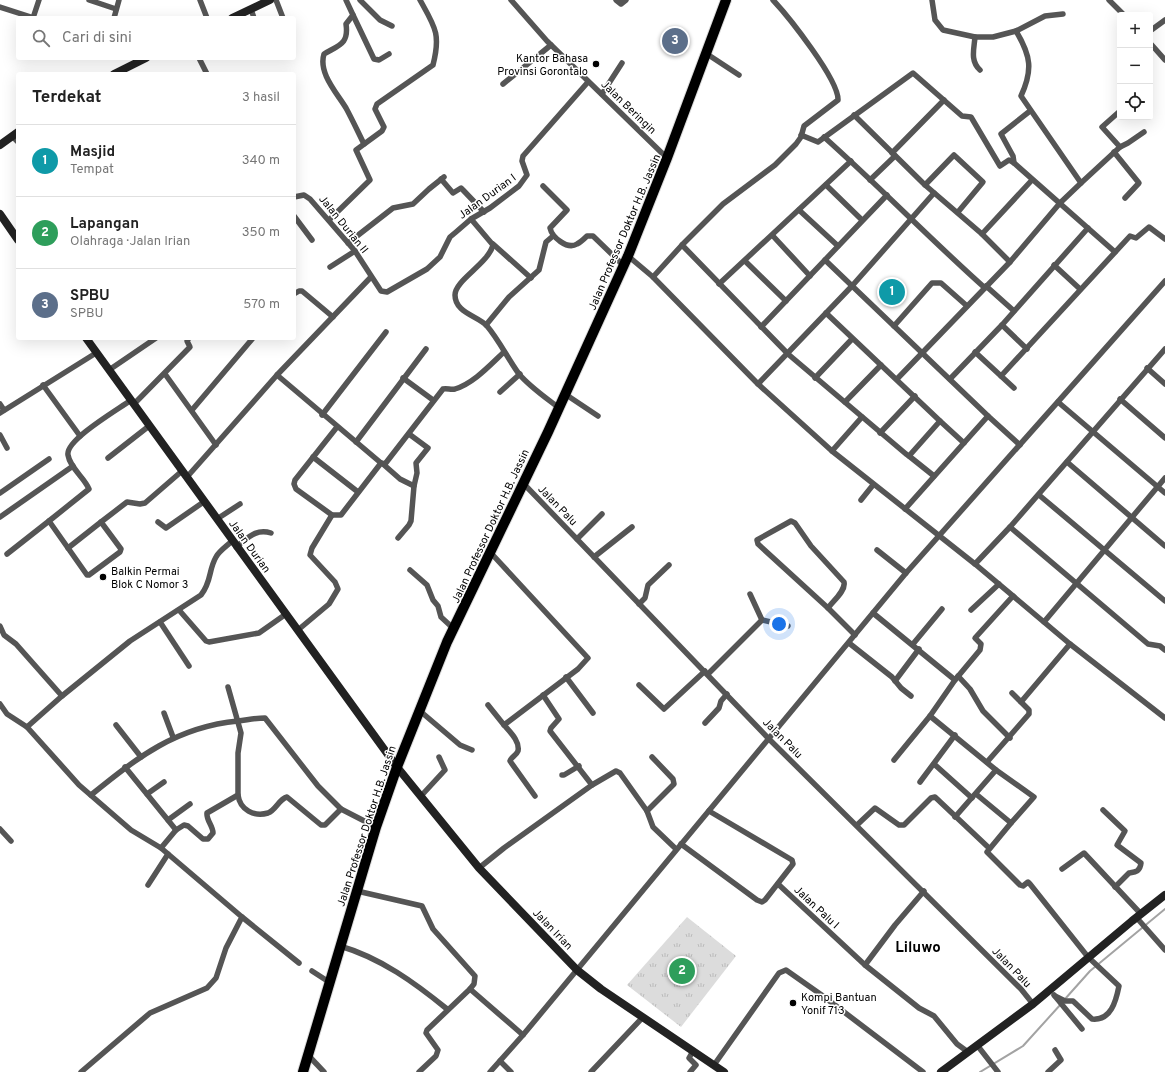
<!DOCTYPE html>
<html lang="id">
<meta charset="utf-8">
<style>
:root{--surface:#fff;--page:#f2f2f2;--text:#222;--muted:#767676;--line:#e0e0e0;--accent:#d93025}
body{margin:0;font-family:Overpass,sans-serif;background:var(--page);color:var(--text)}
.controls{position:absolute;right:12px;top:12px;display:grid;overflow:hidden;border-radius:4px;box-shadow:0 4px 16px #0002}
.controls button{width:36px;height:36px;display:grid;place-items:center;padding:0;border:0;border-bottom:1px solid var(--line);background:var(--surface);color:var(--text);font:20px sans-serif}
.you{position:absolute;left:779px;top:624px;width:14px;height:14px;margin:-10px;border:3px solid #fff;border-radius:50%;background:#1a73e8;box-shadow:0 0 0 6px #1a73e833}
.badge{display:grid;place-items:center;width:26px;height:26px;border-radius:50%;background:var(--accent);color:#fff;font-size:13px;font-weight:700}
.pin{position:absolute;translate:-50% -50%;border:2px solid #fff;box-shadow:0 1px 4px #0006}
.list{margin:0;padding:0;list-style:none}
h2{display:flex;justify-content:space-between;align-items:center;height:52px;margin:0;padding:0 16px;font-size:17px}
h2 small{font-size:13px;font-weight:400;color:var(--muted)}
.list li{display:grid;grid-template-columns:26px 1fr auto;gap:12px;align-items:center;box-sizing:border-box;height:72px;padding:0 16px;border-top:1px solid var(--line)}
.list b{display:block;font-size:15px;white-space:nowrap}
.list p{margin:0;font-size:13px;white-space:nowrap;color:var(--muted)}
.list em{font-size:13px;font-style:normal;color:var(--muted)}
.icon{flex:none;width:22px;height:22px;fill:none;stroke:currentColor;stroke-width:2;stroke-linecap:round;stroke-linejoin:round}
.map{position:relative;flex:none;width:1165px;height:1072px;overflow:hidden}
.search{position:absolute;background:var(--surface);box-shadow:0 4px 16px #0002;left:16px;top:16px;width:280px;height:44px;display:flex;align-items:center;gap:10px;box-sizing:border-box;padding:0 14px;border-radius:4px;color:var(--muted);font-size:15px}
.panel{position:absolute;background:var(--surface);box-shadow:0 4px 16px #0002;left:16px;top:72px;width:280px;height:268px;border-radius:4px}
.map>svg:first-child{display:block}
.grass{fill:url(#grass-tufts)}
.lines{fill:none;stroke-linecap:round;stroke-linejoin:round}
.stream{stroke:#a3a3a3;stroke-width:2}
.highway-casing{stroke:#dbdbdb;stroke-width:12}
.street{stroke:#555;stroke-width:5.5}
.secondary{stroke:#222;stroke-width:8}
.highway{stroke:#000;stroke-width:10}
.poi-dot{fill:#000;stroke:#fff;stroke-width:1.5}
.labels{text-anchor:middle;stroke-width:3;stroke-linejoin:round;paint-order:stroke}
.poi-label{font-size:11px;fill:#000;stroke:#fff;text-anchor:start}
.street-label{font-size:11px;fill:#000;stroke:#fff}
.district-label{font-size:15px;font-weight:bold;fill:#000;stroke:#fff}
</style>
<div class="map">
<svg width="1165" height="1072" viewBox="0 0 1165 1072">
<defs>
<pattern id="grass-tufts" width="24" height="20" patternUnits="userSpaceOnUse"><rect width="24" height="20" fill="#dcdcdc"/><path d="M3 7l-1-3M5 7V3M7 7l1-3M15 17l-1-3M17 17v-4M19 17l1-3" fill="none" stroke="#bbb"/></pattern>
</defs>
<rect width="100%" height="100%" fill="#fff"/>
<polygon class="grass" points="687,917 736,956 681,1027 627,985"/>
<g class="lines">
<g class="stream">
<polyline points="1065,999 1090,971 1165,909"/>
<polyline points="980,1072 1023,1046 1061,1004"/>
</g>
<defs>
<polyline id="highway" points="303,1072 376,827 397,767 447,642 548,432 628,256 667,158 726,0"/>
</defs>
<use href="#highway" class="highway-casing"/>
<g class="street">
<polyline points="89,0 116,9"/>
<polyline points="200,0 207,18"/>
<polyline points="276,0 283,18"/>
<path d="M346 0 353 15 346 24C349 44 339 45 324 54 318 73 337 93 346 108 352 119 358 132 364 144"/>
<polyline points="360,0 380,20 392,26"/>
<polyline points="511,0 547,41 667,158"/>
<polyline points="616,0 621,4 626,0"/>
<path d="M773 0C788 16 839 80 838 100L804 126 801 137 796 144 775 165 723 204 682 245 788 354 906 454 909 456 940 421 964 443"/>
<path d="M932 0 935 20 943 30 975 37C974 49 970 61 980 70"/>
<polyline points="1109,0 1124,15"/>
<polyline points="0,7 34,18"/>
<polyline points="251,9 254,18"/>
<path d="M1063 14 1045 16 1016 31C1031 56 1033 70 1021 96L1081 183 1120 147 1128 143 1144 132"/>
<polyline points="353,15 374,59 379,60 389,54"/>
<polyline points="33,18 39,0"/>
<polyline points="114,18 119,0"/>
<polyline points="1150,31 1165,20"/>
<polyline points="975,37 993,37 1016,31"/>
<polyline points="1150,43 1165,60"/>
<polyline points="707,54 739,75"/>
<polyline points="199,58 207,74"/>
<polyline points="503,84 551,45"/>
<polyline points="602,94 622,63"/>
<polyline points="854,115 925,185 982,234"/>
<polyline points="801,135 818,142 913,73 962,116 971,117 1000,166 1009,160 1014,163 1115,252"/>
<polyline points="12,136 18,142"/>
<path d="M824 137C879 186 930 239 985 288"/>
<polyline points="1120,147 1102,127 1120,111"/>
<polyline points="1114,152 1139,183 1125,198"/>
<polyline points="892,153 944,100"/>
<polyline points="1014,163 1013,156 1001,134 1030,111"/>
<polyline points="441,179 453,193 461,188 463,190 484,212"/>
<polyline points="870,180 895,156"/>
<polyline points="826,185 862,220"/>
<polyline points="925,185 954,155 983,182 958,212"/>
<path d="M543 186 567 210 550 228C552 237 567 250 577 244 581 242 584 239 587 236H593L624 266"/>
<polyline points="294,197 304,195 310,199 355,251 381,291 387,292 427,269 440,257 450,237 456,232 471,219 490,208 519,186 527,175 522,161 523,156 588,82"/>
<polyline points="799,210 838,246"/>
<polyline points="294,216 312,240"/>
<path d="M471 219 493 245C488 264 455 280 455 295 455 313 478 316 487 326 499 340 508 359 519 374 530 387 545 397 559 408"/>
<path d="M329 220 370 180 356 150 382 131 384 127 375 109 377 104 433 65C441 34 435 27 420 0"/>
<polyline points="773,236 810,276"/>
<polyline points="348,243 393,208 413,204 429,189 444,177"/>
<polyline points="493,244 531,278"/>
<polyline points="628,256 653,277 758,384 832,451 975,564 1070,644 1165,718"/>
<polyline points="825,260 988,416"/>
<polyline points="745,261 786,301"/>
<polyline points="1010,262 982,234 1032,180"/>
<polyline points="1054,265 1080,289"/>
<polyline points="330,267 355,251"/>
<polyline points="653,277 682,245"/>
<polyline points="719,284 851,161"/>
<polyline points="986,286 1014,311"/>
<polyline points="294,294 299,291 302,291 333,317"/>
<polyline points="826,313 940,421"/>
<polyline points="486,325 509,297 539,270 546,242 553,236"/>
<polyline points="1002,325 1027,349"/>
<polyline points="894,326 932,283 941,283 967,306"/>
<polyline points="761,327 887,195"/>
<polyline points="975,352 1001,376"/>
<polyline points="1147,368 1165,384"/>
<polyline points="109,370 156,338"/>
<polyline points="165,374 216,445"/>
<path d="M277 375 381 463 385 464 443 389C447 388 451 390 455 389 474 383 490 365 504 352"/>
<polyline points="403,378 433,400"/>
<polyline points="815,378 852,339"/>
<polyline points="897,379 1010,262 1060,203 1081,183"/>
<polyline points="950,379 1002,325 1088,228"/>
<polyline points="758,384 852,286 934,193"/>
<polyline points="43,385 80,436"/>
<polyline points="1014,388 1001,376 1130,236 1136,238 1149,227 1165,239"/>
<polyline points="500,392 520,374"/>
<polyline points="565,394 598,416"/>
<polyline points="1120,399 1165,438"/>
<path d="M131 400C119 409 65 440 68 455 70 468 84 477 89 489L49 521 87 575H89L120 552 121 549 101 522 127 502 140 504 145 503 182 471"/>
<polyline points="845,402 881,365"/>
<polyline points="1058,402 1165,493"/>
<polyline points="0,404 4,410"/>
<polyline points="134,404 190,347 187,341 189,338"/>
<polyline points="192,410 253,338"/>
<polyline points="0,413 96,353"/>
<polyline points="322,415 386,332"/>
<polyline points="337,427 295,480 294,484 296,489 332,515 341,515 381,463"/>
<polyline points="880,433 915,396"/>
<polyline points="409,434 428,448 416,463 417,473 414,486"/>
<polyline points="0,435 7,448"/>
<polyline points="356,442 426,349"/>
<polyline points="832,451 862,417"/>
<polyline points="909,456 934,476"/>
<polyline points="313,457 358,492"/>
<polyline points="108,458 149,426"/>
<polyline points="1067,462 1165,546"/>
<polyline points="383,464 400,479 414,486 411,521 409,525 398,538"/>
<polyline points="187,477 277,375 371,277"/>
<polyline points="523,483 769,739 1021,989 1033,1004"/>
<polyline points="0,493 49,459"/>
<polyline points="1039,495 1165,601"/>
<polyline points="861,500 873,485"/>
<polyline points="905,509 988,416 1020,445"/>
<polyline points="0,517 73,466"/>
<polyline points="217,519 240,504"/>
<path d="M791 521 795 523 811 546 844 582C846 591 833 601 828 608L758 544 757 540Z"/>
<polyline points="158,522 166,528 205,501"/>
<polyline points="1010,527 1148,644 1160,646 1165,650"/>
<polyline points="577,539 602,514"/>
<path d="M236 547C248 538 256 528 271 533"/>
<polyline points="68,548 101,522"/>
<polyline points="877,550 906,573"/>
<polyline points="7,554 49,521"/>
<polyline points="594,557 632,527"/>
<polyline points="975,564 1010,527 1165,349"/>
<polyline points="410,570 427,585 433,600 438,606 441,617 454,629"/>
<polyline points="750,594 762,620"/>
<polyline points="639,604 645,598 648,585 669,565"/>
<polyline points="828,608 855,635"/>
<polyline points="179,610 206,641 209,642 259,633 286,614"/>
<polyline points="971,610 999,584"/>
<polyline points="873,613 955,680 980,650 981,644 975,638 1013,596"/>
<polyline points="160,622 189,666"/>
<polyline points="1044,622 1165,478"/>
<polyline points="0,626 4,635 16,644 62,696"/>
<polyline points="298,630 329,604 338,589 335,582 310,555 312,548 332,515"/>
<polyline points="849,643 892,677 901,688 911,696"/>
<polyline points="913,644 942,609"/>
<polyline points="708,674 762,620 788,626"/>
<polyline points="958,676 970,689 983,711 1010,738"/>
<polyline points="566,677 593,713"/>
<polyline points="895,681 919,649"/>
<polyline points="639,685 664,709 705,671"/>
<polyline points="543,695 559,719 551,728 550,731 592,785"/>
<polyline points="1021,702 1070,644"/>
<polyline points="0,704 7,714 27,727 79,785 131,830 161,848 242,917 226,948 216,978 207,988 150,1013 81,1072"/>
<polyline points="488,705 504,725 578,669 588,658 490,552"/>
<polyline points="420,711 460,745 472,750"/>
<polyline points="164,713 173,737"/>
<polyline points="930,716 996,770 1034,797 1011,823 976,794"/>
<polyline points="705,723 719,708 721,701 727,694"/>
<polyline points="116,725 141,757"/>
<path d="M504 725C510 732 520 741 518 751 516 756 511 757 510 761L535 796"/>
<path d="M27 727 62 696 130 641 201 595C212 581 208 571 216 557 219 551 227 546 232 541"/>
<polyline points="894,760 930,716 955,680"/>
<polyline points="987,762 1029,714 1029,710 1012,693"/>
<polyline points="934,764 972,798"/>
<polyline points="125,767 176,830"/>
<polyline points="562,775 564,775 579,766"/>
<polyline points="920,782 955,735"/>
<polyline points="147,794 164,782"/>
<path d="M91 795C138 757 176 727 238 721 247 720 256 718 265 718L318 786 341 809 376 827"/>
<path d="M238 795C240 810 254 817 268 813 276 810 279 799 287 797L321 825H325L341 809"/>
<polyline points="421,796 445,770 439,757"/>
<path d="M1103 810 1125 831 1117 845 1141 863C1140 872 1135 872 1129 873L1115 887"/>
<polyline points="647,811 674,784 673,779 652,757"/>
<polyline points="955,817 996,770"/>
<polyline points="168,820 190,804"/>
<path d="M1011 823 987 852 1020 885 1023 886 1028 882 1030 884 1088 957 1119 986C1116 1001 1111 1021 1092 1019L1073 1001H1065L1055 996"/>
<polyline points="857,825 875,808 899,825 904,825 931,798 935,797 989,848"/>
<polyline points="0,829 11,841"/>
<polyline points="681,844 757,900 762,902 765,900 793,864 792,860 709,811"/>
<path d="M161 848 176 830 184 825 188 826 203 839H208L213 833C213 826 206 820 207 813L238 795V753L241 733 228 687"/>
<polyline points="479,868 504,848 592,785 616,771 620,773 647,811 653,827 676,849"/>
<polyline points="1062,869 1084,853 1141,914"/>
<polyline points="778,884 865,965 919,1008 934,1016 957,1044 968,1052"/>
<polyline points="148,885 168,854"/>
<polyline points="357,891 422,906 433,929 475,976 474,984 470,989"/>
<polyline points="242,917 299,963"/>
<polyline points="1136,917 1165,950"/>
<path d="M340 946C381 958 415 983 447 1009"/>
<polyline points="865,965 895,925 924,891"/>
<polyline points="312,971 329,982"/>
<polyline points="1054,995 1082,1029"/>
<polyline points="977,1045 998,1072"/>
<polyline points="308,1055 324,1072"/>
<polyline points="500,1061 511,1072"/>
<polyline points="714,1065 779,973 786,970 823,996 923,1072"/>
<polyline points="419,1072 436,1056 438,1050 426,1033 427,1030 470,989 523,1035"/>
<polyline points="490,1072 523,1035 906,573 1165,281"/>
<polyline points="591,1072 643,1017"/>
<polyline points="690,1072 696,1065 689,1058 693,1051"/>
<polyline points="1048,1072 1061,1060 1055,1050"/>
</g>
<g class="secondary">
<polyline points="232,18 270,0"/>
<polyline points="114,74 146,58"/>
<polyline points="0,145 18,132"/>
<polyline points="0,214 18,240"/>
<polyline points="86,338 397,767 479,868 577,970 601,989 724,1072"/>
<polyline points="941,1072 1033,1004 1132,921 1165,895"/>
</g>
<use href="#highway" class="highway"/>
</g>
<g class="poi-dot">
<circle cx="596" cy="64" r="4"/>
<circle cx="103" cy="577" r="4"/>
<circle cx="793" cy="1003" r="4"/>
</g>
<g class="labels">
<g class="poi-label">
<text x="588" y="62" text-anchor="end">Kantor Bahasa<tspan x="588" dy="13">Provinsi Gorontalo</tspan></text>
<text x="111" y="575">Balkin Permai<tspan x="111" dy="13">Blok C Nomor 3</tspan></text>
<text x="801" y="1001">Kompi Bantuan<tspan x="801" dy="13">Yonif 713</tspan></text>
</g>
<g class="street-label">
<text transform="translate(629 107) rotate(44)" y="4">Jalan Beringin</text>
<text transform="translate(487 196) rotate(-36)" y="4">Jalan Durian I</text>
<text transform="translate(344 224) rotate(51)" y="4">Jalan Durian II</text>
<text transform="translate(624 232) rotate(-67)" y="4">Jalan Professor Doktor H.B. Jassin</text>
<text transform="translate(558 505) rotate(46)" y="4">Jalan Palu</text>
<text transform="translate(490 526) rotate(-65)" y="4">Jalan Professor Doktor H.B. Jassin</text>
<text transform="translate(250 546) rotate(54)" y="4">Jalan Durian</text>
<text transform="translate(783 738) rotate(45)" y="4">Jalan Palu</text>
<text transform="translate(366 826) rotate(-72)" y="4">Jalan Professor Doktor H.B. Jassin</text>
<text transform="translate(817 907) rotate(43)" y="4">Jalan Palu I</text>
<text transform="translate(553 929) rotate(46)" y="4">Jalan Irian</text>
<text transform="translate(1012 967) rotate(46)" y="4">Jalan Palu</text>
</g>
<g class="district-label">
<text x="918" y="952">Liluwo</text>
</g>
</g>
</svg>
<div class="controls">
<button>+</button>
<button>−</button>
<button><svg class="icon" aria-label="locate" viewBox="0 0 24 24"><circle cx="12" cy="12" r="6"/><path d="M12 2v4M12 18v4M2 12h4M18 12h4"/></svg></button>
</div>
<div class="you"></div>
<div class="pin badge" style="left:892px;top:292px;background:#0f9aa8">1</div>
<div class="pin badge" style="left:682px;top:971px;background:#2e9e5b">2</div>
<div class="pin badge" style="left:675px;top:41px;background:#5c6f8a">3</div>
<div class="search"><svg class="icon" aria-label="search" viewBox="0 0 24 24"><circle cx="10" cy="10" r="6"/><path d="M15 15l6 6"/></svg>Cari di sini</div>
<section class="panel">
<h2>Terdekat<small>3 hasil</small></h2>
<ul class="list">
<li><span class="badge" style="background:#0f9aa8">1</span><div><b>Masjid</b><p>Tempat</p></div><em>340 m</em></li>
<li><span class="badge" style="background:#2e9e5b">2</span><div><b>Lapangan</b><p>Olahraga · Jalan Irian</p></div><em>350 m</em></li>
<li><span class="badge" style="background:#5c6f8a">3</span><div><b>SPBU</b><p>SPBU</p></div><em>570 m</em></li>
</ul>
</section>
</div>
